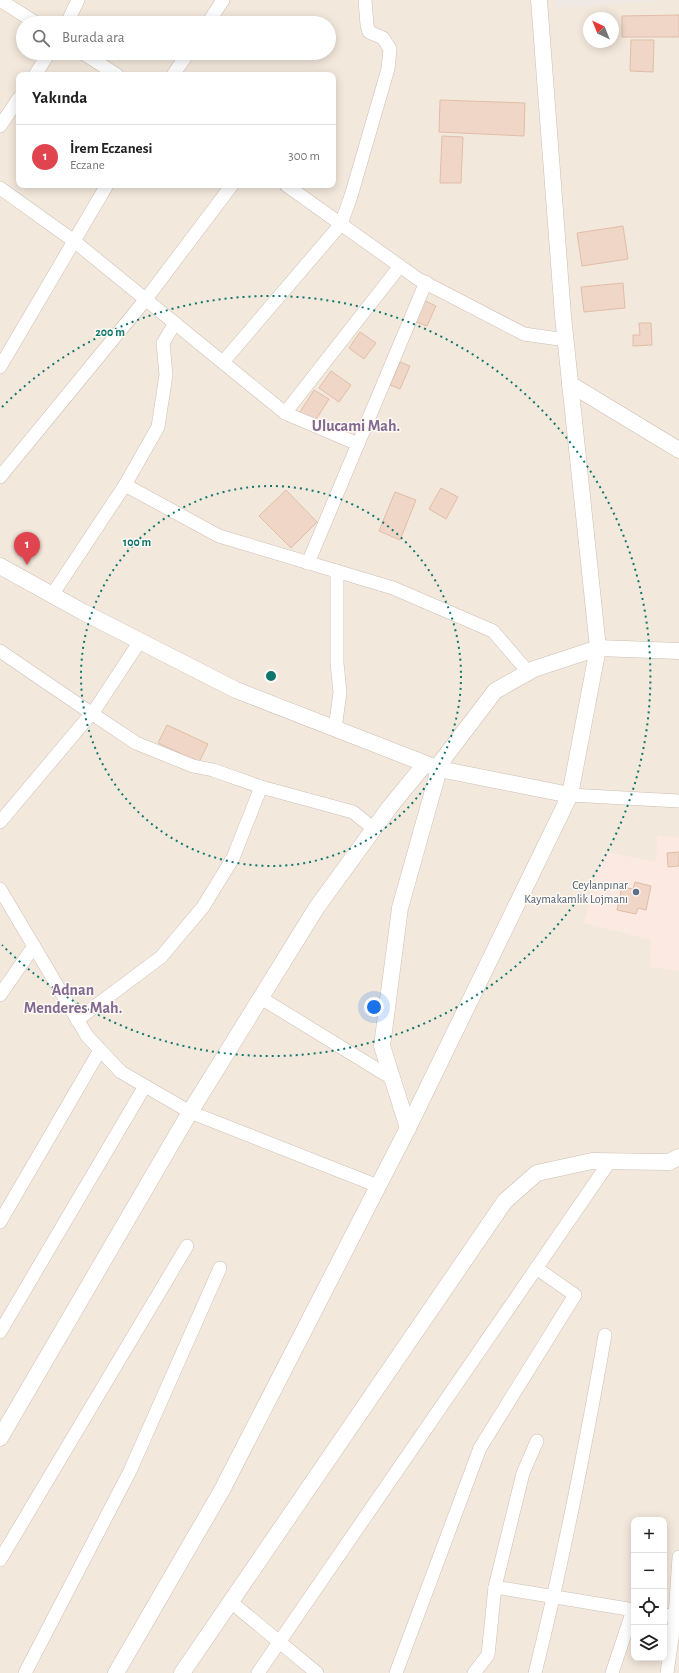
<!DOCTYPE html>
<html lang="tr">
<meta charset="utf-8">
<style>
:root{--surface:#fff;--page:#f6f6f6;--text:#222;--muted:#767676;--line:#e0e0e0;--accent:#db775d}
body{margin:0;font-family:"Alegreya Sans",sans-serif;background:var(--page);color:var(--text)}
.controls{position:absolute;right:12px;bottom:12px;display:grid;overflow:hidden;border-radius:8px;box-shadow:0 2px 10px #0003}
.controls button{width:36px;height:36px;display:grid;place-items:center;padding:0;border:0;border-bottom:1px solid var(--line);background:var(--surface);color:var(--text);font:20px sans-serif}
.compass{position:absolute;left:583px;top:12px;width:36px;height:36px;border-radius:50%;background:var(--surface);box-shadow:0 2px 10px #0003;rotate:317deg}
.you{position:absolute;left:374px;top:1007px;width:14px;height:14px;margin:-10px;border:3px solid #fff;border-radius:50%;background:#1a73e8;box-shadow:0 0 0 6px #1a73e833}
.badge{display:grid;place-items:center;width:26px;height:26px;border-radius:50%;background:var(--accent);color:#fff;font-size:13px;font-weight:700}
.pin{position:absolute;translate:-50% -33px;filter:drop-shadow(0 1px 2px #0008)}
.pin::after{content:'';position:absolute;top:21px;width:14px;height:12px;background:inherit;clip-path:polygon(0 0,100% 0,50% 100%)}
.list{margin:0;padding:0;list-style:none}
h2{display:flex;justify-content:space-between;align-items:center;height:52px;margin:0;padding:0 16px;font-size:17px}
h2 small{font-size:13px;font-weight:400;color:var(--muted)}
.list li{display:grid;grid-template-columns:26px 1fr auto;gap:12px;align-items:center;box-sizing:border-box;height:64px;padding:0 16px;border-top:1px solid var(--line)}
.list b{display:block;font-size:15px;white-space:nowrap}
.list p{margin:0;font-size:13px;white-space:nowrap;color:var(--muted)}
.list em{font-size:13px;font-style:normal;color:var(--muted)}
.icon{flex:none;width:22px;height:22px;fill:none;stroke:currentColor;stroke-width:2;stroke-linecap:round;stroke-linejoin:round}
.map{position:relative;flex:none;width:679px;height:1673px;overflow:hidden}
.search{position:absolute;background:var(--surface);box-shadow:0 2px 10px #0003;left:16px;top:16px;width:320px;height:44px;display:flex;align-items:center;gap:10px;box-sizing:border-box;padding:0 14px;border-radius:22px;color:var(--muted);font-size:15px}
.panel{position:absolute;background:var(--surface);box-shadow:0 2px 10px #0003;left:16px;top:72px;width:320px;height:116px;border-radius:8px}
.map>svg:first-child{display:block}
.residential{fill:#f3e8dc;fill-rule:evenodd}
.commercial{fill:#fbe9e2}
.industrial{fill:#eee9e5}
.building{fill:#efd6c7;stroke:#e1bda8}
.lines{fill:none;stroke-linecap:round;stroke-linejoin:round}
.minor-casing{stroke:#cebeb3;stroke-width:14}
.tertiary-casing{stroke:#cebeb3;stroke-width:17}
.minor{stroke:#fff;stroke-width:13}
.tertiary{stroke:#fff;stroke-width:16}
.ring{fill:none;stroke:#0f766e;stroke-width:2;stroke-dasharray:2 4}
.service-dot{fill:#5c6f8a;stroke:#fefaf4;stroke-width:1.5}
.labels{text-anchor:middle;stroke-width:3;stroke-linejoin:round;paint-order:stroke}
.service-label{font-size:12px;fill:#4e5e75;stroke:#fefaf4;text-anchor:end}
.district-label{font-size:16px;font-weight:bold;fill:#836991;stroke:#fefaf4}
.centre{fill:#0f766e;stroke:#fefaf4;stroke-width:2}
.ring-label{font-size:12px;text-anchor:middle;font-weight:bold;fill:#0f766e;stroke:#fefaf4;stroke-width:3;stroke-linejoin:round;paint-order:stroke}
</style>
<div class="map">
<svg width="679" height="1673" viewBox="0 0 679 1673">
<rect width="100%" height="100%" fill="#fcf6ed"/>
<path class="residential" d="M0 0H679V1673H0ZM589 18H613V42H589ZM23 23H329V53H23ZM19 75H333V185H19ZM634 1520H664V1658H634Z"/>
<polygon class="commercial" points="657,836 679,837 679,971 650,967 651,940 584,923 603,851 656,862"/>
<polygon class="industrial" points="555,0 664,0 555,8"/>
<g class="building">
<polygon points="679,15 679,37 622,37 622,16"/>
<polygon points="631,40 654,40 653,72 630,71"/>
<polygon points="440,100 525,103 524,136 439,132"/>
<polygon points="442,136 463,137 461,183 440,183"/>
<polygon points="623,226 628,259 582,266 577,233"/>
<polygon points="623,283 625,308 584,312 581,287"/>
<polygon points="423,300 436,306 427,326 414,321"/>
<polygon points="639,323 651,323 652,345 633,346 633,335 640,335"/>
<polygon points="360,332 376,343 364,359 349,348"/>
<polygon points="400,362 410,366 400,389 390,385"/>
<polygon points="331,371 351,385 339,402 319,388"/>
<polygon points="314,390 329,399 315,421 300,412"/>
<polygon points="441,488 458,497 446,519 429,509"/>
<polygon points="286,490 317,522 291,548 259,516"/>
<polygon points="395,492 416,500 400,540 379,531"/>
<polygon points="167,725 208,744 199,762 158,743"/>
<polygon points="679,852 679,866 668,867 667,853"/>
<polygon points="635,882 651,886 646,910 638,908 636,914 617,910 622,887 633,889"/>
</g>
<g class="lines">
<defs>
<g id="minor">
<polyline points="0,0 36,23"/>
<polyline points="67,23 78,0"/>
<polyline points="208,23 223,0"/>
<polyline points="83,53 117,75"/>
<polyline points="35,75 49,53"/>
<polyline points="173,75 188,53"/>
<polyline points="0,126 19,98"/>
<polyline points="286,185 418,279 524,334 566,340"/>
<polyline points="0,188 74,241 285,413 358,444"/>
<polyline points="223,362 341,224 351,196 388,69 390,49 383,38 369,32 367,25 365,0"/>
<polyline points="0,367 107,185"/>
<polyline points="285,413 400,266"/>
<polyline points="0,477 146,299 232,185"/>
<polyline points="125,485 219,536 393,588 493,631 528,672"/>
<polyline points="308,563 426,282"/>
<polyline points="52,595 125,485 158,427 166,375 163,343 175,323"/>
<polyline points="0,651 91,713 136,743 193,766 213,770 261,787 353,812 374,829"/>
<polyline points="335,729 340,692 337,663 337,571"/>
<polyline points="570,795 679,801"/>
<polyline points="0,822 96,708 140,641"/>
<polyline points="0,889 87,1036 121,1072 190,1112 378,1186"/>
<polyline points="0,995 34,946"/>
<polyline points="261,998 393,1079"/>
<polyline points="77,1020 161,957 203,907 233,858 261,787"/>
<polyline points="0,1222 100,1050"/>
<polyline points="0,1332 145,1086"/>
<polyline points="0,1560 187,1246"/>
<polyline points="495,1587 634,1610"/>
<polyline points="231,1602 317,1673"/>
<polyline points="664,1615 675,1617 679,1557"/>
<polyline points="25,1673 130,1471 220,1268"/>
<polyline points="258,1673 610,1161"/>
<polyline points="396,1673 480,1448 575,1295 536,1268"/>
<polyline points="474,1673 488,1655 495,1587 523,1473 537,1441"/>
<path d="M535 1673C563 1562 585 1449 605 1335"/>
<polyline points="612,1673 633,1610"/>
<polyline points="667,1673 675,1617"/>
</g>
<g id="tertiary">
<polyline points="570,384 679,450"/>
<polyline points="0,566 83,612 236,690 439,769 570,795"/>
<polyline points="408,1128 382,1046 400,908 441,762 495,691 534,669 598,648 679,651"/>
<polyline points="0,1438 190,1112 317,907 389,808 425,764"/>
<polyline points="116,1673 222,1490 408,1128 570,795 598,648 563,316 539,0"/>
<polyline points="182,1673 505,1201 537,1173 592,1161 669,1162 679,1157"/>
</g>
</defs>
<use href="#minor" class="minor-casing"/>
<use href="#tertiary" class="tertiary-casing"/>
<use href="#minor" class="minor"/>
<use href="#tertiary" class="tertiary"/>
</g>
<g class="ring">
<circle cx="271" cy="676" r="190"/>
<path d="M2 407A380 380 0 1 1 2 945"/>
</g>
<circle class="service-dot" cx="636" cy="892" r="4"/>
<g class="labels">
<g class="service-label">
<text x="628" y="889">Ceylanpınar<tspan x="628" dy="14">Kaymakamlık Lojmanı</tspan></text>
</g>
<g class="district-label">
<text x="356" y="431">Ulucami Mah.</text>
<text x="73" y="995">Adnan<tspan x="73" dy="18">Menderes Mah.</tspan></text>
</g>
</g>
<circle cx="271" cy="676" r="6" class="centre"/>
<g class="ring-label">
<text x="110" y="336">200 m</text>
<text x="137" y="546">100 m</text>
</g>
</svg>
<div class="controls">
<button>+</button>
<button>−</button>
<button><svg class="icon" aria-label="locate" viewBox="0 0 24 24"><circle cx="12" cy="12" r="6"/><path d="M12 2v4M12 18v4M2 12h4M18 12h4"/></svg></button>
<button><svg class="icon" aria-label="layers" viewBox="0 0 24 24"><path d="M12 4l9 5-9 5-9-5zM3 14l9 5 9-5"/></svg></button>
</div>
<svg class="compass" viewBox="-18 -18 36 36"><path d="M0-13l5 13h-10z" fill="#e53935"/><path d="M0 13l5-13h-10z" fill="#767676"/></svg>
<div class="you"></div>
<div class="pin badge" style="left:27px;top:565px;background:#e0444e">1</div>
<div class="search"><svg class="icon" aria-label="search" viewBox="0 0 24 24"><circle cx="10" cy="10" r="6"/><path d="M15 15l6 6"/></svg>Burada ara</div>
<section class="panel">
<h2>Yakında<small></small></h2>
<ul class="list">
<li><span class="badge" style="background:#e0444e">1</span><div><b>İrem Eczanesi</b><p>Eczane</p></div><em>300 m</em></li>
</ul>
</section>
</div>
